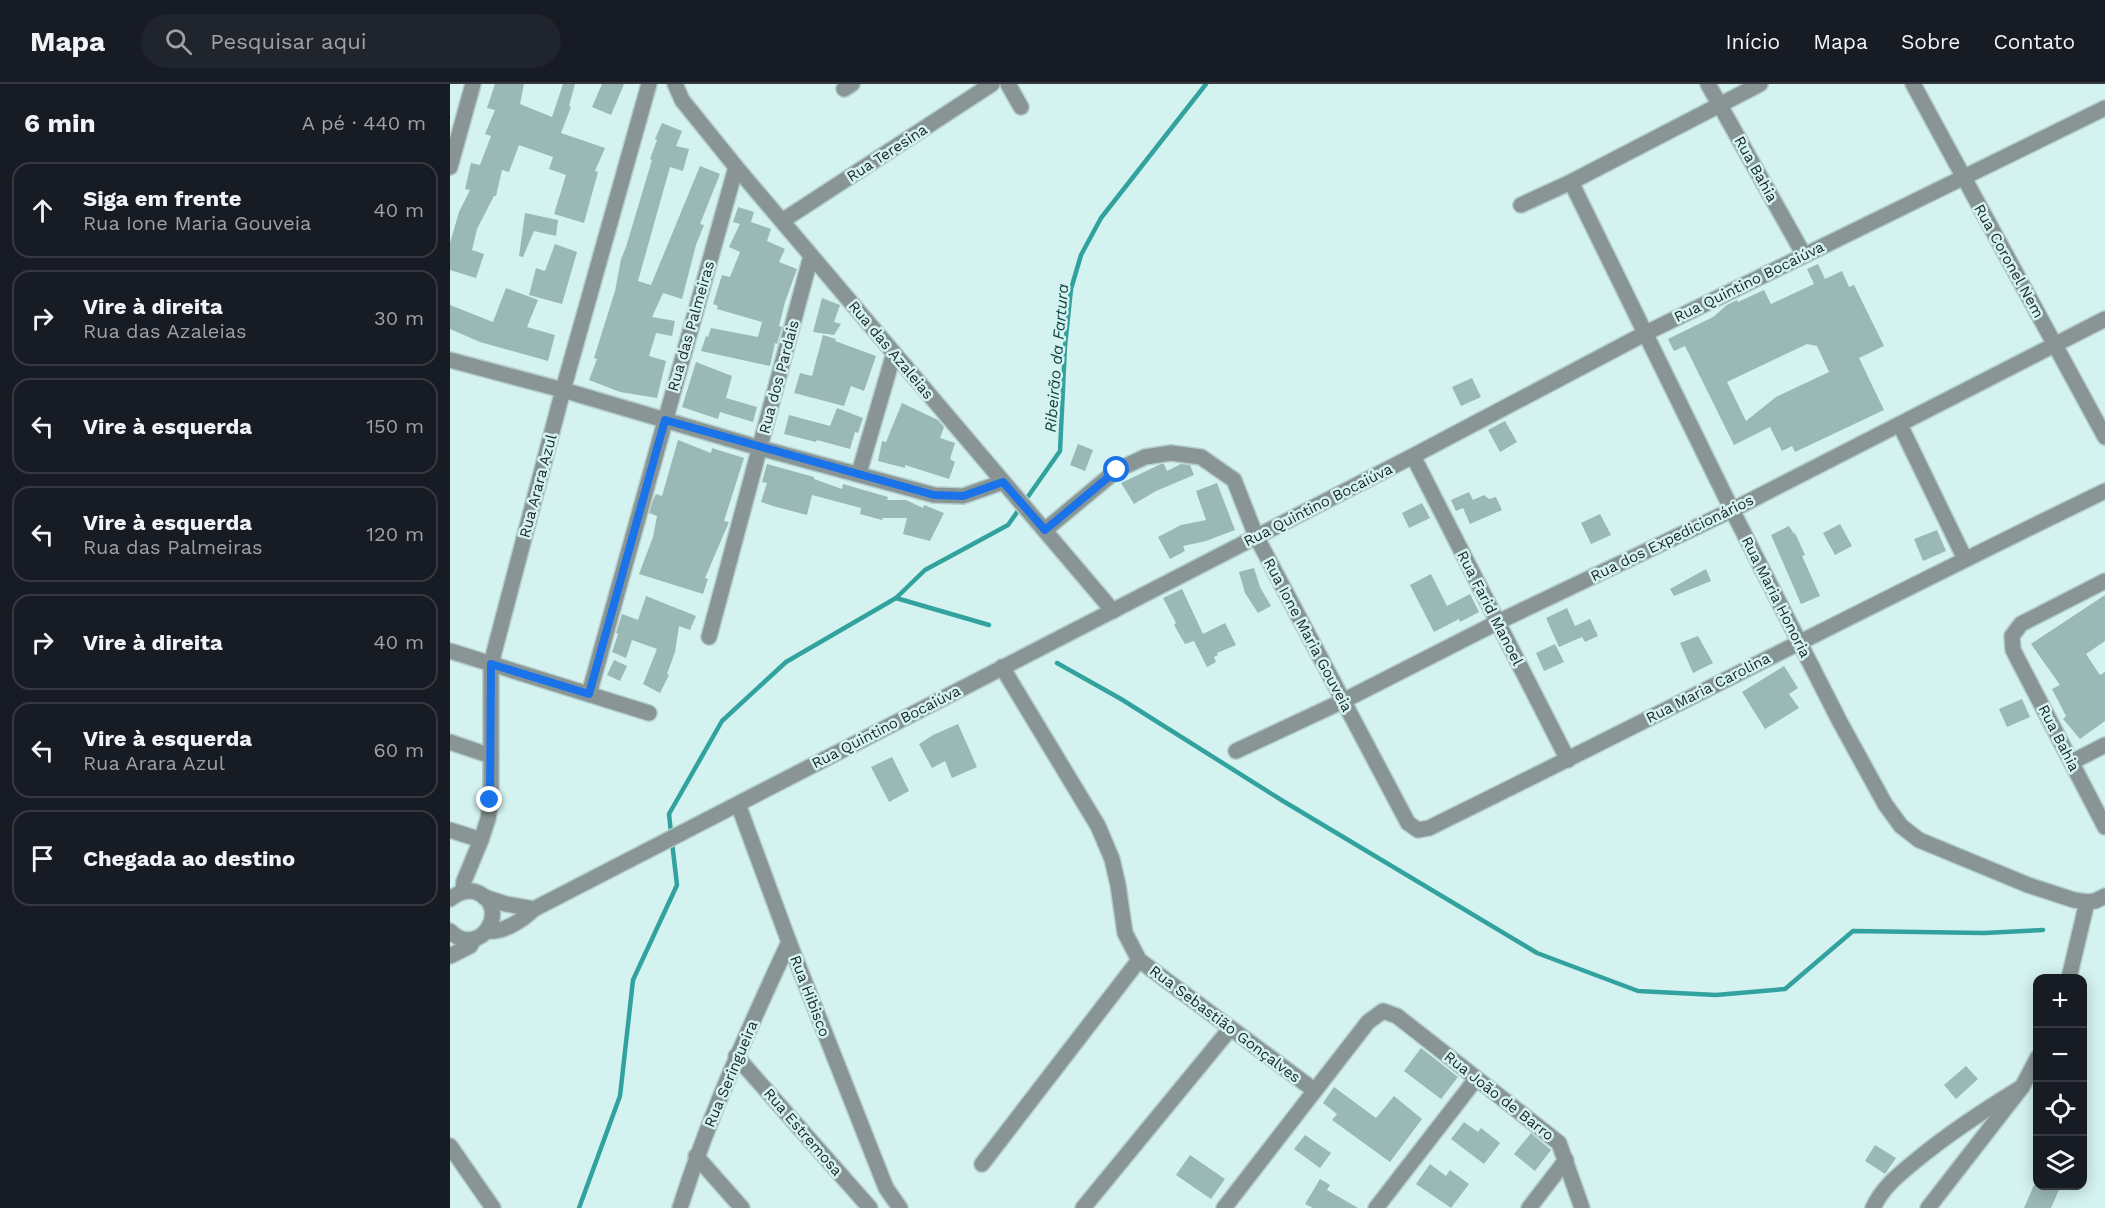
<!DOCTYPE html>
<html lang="pt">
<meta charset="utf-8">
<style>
:root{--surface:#171b24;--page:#20242c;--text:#f1f3f6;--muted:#9ea1a6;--line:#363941}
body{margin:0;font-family:"Work Sans",sans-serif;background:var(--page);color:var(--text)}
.controls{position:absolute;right:18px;bottom:18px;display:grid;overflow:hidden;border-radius:12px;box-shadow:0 3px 15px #0003}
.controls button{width:54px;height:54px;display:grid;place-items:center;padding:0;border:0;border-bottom:2px solid var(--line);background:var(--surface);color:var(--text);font:30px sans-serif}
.stop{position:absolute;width:18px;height:18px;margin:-14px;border:4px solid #1a73e8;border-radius:50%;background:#fff}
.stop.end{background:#1a73e8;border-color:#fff;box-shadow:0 2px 6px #0008}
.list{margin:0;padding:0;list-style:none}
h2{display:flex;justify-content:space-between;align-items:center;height:78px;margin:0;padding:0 24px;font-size:26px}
h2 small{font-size:20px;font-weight:400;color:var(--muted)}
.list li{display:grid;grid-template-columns:39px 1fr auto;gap:18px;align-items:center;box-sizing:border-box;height:96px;margin:0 12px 12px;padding:0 12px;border:2px solid var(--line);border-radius:18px}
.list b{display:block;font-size:22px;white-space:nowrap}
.list p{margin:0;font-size:20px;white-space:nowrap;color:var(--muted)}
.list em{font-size:20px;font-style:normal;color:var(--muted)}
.icon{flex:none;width:33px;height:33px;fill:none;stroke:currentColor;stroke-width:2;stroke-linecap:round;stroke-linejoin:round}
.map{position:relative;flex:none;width:1655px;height:1124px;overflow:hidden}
header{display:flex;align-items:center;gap:36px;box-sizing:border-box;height:84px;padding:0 30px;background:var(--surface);border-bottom:2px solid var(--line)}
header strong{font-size:28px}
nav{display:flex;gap:33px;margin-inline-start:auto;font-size:21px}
.search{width:420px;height:54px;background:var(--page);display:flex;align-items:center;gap:15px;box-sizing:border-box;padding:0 21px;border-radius:33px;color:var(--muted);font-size:22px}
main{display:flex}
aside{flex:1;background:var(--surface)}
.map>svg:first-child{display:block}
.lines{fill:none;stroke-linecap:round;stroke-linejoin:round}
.stream{stroke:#32a29e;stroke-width:4.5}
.building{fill:#9ab8b6;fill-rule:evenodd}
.minor-casing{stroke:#b2cdcc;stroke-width:18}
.tertiary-casing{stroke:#b2cdcc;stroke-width:18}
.minor{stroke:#889594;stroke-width:15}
.tertiary{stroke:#889594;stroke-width:15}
.route{stroke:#1a73e8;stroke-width:8}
.labels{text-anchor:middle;stroke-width:5;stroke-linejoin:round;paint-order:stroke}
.street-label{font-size:15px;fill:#1b2726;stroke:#d3f2f0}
.water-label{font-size:16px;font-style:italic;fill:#0d3f3d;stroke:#d3f2f0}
</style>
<header>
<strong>Mapa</strong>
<div class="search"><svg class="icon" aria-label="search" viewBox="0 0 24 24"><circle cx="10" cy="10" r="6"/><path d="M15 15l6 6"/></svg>Pesquisar aqui</div>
<nav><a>Início</a><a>Mapa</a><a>Sobre</a><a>Contato</a></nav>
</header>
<main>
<aside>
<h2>6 min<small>A pé · 440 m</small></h2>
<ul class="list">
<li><svg class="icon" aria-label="ahead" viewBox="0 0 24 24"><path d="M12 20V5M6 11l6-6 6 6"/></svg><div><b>Siga em frente</b><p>Rua Ione Maria Gouveia</p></div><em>40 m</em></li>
<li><svg class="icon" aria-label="right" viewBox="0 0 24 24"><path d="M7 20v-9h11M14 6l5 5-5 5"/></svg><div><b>Vire à direita</b><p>Rua das Azaleias</p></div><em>30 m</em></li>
<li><svg class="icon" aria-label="left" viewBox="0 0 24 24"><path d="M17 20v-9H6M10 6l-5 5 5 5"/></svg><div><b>Vire à esquerda</b></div><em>150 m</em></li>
<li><svg class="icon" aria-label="left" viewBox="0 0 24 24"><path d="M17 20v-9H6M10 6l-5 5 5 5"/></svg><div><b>Vire à esquerda</b><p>Rua das Palmeiras</p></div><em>120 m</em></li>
<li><svg class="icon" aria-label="right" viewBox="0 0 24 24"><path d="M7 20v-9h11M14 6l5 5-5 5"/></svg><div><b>Vire à direita</b></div><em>40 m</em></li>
<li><svg class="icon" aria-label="left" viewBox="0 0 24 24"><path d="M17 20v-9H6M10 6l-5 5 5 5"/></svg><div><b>Vire à esquerda</b><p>Rua Arara Azul</p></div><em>60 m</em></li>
<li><svg class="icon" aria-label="arrive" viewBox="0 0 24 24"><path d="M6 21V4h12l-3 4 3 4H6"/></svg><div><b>Chegada ao destino</b></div></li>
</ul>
</aside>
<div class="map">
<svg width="1655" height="1124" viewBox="0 0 1655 1124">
<rect width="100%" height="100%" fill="#d3f2f0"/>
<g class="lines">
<g class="stream">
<polyline points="446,514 539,541"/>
<polyline points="607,579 671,615 833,717 1087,869 1188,907 1266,911 1335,905 1403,847 1534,849 1593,846"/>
<polyline points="221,749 219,730 272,637 336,578 446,514 475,486 558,441 610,367 615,262 621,205 631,171 651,134 756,0"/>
<polyline points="129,1124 170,1012 183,896 227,801 222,758"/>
</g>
</g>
<g class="building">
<polygon points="45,0 74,0 70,20 102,33 113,0 125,0 119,22 121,23 111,49 155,64 145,87 148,88 134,139 104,130 116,91 99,85 103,73 69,61 59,88 52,86 46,112 44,112 27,145 22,166 34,170 26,194 0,186 0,159 9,128 20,106 15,105 21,79 30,81 41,52 35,50 45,26 37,24"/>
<polygon points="152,0 174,0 161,31 142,23"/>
<polygon points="212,39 232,47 226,62 239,65 233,87 220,83 188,197 201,201 250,82 270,90 250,140 254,141 246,161 232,215 213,209 202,233 225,237 222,252 206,249 199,272 216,277 207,314 170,308 139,296 147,275 144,274 165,207 171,175 176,163 202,76 200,75 207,56 205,55"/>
<polygon points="288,123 304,128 301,138 321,145 317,157 335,165 329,178 347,185 335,218 329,242 332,243 327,260 325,259 320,282 251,267 256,252 258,253 261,244 308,253 312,238 267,225 268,222 263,220 272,191 280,193 290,168 279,163 290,140 283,138"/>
<polygon points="75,129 108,136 106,152 84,147 73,173 69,172"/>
<polygon points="105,160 127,168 112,220 79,211 86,184 95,187"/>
<path d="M1368 180 1375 195 1392 187 1399 203 1404 201 1434 262 1409 274 1434 326 1345 368 1342 362 1332 367 1320 343 1284 361 1235 262 1224 267 1218 255 1263 233 1277 221 1287 216 1288 218 1314 206 1321 220 1364 200 1357 185ZM1357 260 1367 262 1379 288 1326 313 1296 337 1277 298Z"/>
<polygon points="56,204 88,216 77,243 105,251 98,277 30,258 0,245 0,221 43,238"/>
<polygon points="372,214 390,221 384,238 391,240 384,251 363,248"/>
<polygon points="373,251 386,255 385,257 426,272 414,307 401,302 394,322 344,309 350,289 362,292"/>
<polygon points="246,278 282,292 276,314 307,323 303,338 270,328 268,335 232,323"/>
<polygon points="1022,294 1031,313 1011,322 1002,303"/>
<polygon points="452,319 488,336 494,343 490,354 505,359 500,375 505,378 499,395 455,381 455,384 428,377 432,357 436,358"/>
<polygon points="387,324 413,334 408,349 405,348 400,365 367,356 366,358 334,350 339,331 380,342"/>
<polygon points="1055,337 1067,358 1050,368 1038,346"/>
<polygon points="228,356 261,369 262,364 294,374 274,437 279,438 255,494 258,495 253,510 189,490 203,453 207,432 199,429 203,416 206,410 212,412"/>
<polygon points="628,360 643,366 635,387 620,381"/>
<polygon points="317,380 364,393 364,395 392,405 393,400 438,413 437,416 456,416 473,424 474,421 494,429 480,457 453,450 457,434 433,434 432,436 410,430 411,424 362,411 357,431 323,422 311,418 317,399 312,398"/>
<polygon points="711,380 714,380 717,387 731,380 740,381 744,391 706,407 684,420 671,399"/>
<polygon points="767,399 785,446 756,457 733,462 735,467 720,475 708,453 731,441 756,436 746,407"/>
<polygon points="1019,408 1023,416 1034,411 1039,415 1046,413 1052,426 1020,440 1013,424 1006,427 1001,416"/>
<polygon points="972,419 980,434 959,444 952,429"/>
<polygon points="1150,430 1161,451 1141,460 1131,439"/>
<polygon points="1390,440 1402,462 1385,471 1373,449"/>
<polygon points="1339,442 1344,450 1345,449 1355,471 1352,472 1370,512 1351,520 1321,451"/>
<polygon points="1487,446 1496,467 1473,477 1464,455"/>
<polygon points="804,484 810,503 821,522 808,529 795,509 789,488"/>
<polygon points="1256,485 1261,497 1224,512 1220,505"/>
<polygon points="981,490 997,522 1020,510 1029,528 1010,538 1009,535 984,548 960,501"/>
<polygon points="732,505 753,550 775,539 786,561 767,569 768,571 764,573 766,578 757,583 744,557 735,560 724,541 726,539 713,514"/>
<polygon points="1655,511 1655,557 1636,570 1650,591 1655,588 1655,637 1630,655 1613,635 1616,632 1602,605 1610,601 1581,560"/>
<polygon points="196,512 246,532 240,546 229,542 225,568 217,590 219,591 210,609 193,600 207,565 182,556 176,574 162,568 168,550 166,549 172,530 188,536"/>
<polygon points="1117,524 1125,542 1140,535 1148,552 1135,558 1132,553 1109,563 1096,534"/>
<polygon points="1248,552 1263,579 1243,589 1230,559"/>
<polygon points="1105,560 1114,578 1094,587 1086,569"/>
<polygon points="164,576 177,582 170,597 157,591"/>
<polygon points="1334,582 1348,604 1339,610 1349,624 1315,645 1292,608"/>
<polygon points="1572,615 1580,633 1557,643 1549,625"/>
<polygon points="508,640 527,683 502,694 495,677 482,684 469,660 483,651"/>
<polygon points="442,673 459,707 439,718 421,683"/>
<polygon points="971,964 1008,993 991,1015 954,987"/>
<polygon points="1516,982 1528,995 1506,1015 1494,1001"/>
<polygon points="884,1003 926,1034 944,1012 972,1035 940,1078 882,1036 887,1030 873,1019"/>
<polygon points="1014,1038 1028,1048 1031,1044 1050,1059 1034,1080 1001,1055"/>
<polygon points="1081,1049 1101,1066 1085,1087 1064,1070"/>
<polygon points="855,1051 881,1069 870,1084 844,1065"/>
<polygon points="1425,1061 1446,1074 1435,1090 1415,1077"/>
<polygon points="740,1071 775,1095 761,1115 726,1091"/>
<polygon points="980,1080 996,1092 1000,1086 1019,1100 1001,1124 966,1100"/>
<polygon points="870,1095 880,1101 877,1106 908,1124 863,1124 855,1120"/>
<polygon points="1584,1101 1611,1101 1601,1124 1574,1124"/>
</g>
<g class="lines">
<defs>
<g id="minor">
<polyline points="225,0 232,16 286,83 663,527"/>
<polyline points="558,0 571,23"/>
<polyline points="1258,0 1354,171"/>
<polyline points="1463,0 1655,353"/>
<polyline points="394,5 402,0"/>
<polyline points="0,83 23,0"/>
<polyline points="1121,98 1282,426 1390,638 1435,720 1451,742 1469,756 1578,801 1624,816 1637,818 1645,817 1655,812"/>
<polyline points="1071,121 1121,98 1310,0"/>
<polyline points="332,137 542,0"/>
<polyline points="0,276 113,306 310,364 484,411 513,412 553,398"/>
<polyline points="1450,341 1515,475"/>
<polyline points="963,372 1118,676"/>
<polyline points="409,389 444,269"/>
<path d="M595 446 667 386 695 373 721 369 751 373 784 396 806 452 958 739 968 746 979 744C1205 633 1428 517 1655 407"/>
<polyline points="1655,497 1571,540 1562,552 1563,566 1655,743"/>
<polyline points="259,553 361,172"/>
<polyline points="0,567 199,629"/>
<polyline points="552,583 648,742 662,775 668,801 675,849 689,876 864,1006"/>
<polyline points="139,610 286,83"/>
<polyline points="0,658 41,672"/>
<polyline points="786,667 893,617 1048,538 1282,426 1655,235"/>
<polyline points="1622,678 1655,661"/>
<polyline points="288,720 339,858 436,1104 450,1124"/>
<polyline points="0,746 31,756"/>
<polyline points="1619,894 1637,818"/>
<polyline points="286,972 420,1124"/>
<polyline points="0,1062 43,1124"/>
<polyline points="246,1072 292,1124"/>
<polyline points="532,1080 689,876"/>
<path d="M230 1124C259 1032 298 946 339 858"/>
<polyline points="633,1124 780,945"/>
<polyline points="774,1124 918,938 933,927 947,932 1109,1059 1132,1124"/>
<polyline points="926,1124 1026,995"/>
<polyline points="1079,1124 1116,1076"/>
<path d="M1423 1124C1433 1102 1451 1089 1469 1074 1502 1047 1536 1025 1572 1003"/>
<polyline points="1478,1124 1572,1003 1588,973"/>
</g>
<g id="tertiary">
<polyline points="13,807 14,797 31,756 38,735 41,716 41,580 113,306 199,0"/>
<polyline points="34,813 56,820 84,825"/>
<path d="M0 815C8 809 16 805 26 808 63 822 30 877 0 847"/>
<path d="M37 847C53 849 73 836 84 825L963 372 1196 249 1655 24"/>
<polyline points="0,872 20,862 24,855"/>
</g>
</defs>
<use href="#minor" class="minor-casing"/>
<use href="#tertiary" class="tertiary-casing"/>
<use href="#minor" class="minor"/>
<use href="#tertiary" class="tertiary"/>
</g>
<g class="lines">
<polyline class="route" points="40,716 41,580 139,610 215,336 484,411 513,412 553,398 595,446 667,386"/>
</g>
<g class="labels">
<g class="street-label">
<text transform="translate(437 69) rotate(-33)" y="5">Rua Teresina</text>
<text transform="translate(1306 85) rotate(61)" y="5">Rua Bahia</text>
<text transform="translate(1559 177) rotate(61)" y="5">Rua Coronel Nem</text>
<text transform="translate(1299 198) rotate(-26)" y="5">Rua Quintino Bocaiúva</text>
<text transform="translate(241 242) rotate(-74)" y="5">Rua das Palmeiras</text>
<text transform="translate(441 266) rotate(50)" y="5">Rua das Azaleias</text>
<text transform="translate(329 293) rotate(-75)" y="5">Rua dos Pardais</text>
<text transform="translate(88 402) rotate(-75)" y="5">Rua Arara Azul</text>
<text transform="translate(868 421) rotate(-27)" y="5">Rua Quintino Bocaiúva</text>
<text transform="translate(1222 454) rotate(-26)" y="5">Rua dos Expedicionários</text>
<text transform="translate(1326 513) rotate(63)" y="5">Rua Maria Honoria</text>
<text transform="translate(1040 524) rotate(63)" y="5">Rua Farid Manoel</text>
<text transform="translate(858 551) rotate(62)" y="5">Rua Ione Maria Gouveia</text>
<text transform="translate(1258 604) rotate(-27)" y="5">Rua Maria Carolina</text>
<text transform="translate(436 643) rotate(-27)" y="5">Rua Quintino Bocaiúva</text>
<text transform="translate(1609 654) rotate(63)" y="5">Rua Bahia</text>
<text transform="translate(360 912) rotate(69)" y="5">Rua Hibisco</text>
<text transform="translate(775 940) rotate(37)" y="5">Rua Sebastião Gonçalves</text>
<text transform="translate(281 990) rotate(-67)" y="5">Rua Seringueira</text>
<text transform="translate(1049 1012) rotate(38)" y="5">Rua João de Barro</text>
<text transform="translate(353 1048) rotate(49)" y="5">Rua Estremosa</text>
</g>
<g class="water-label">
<text transform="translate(606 274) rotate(-85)" y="6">Ribeirão da Fartura</text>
</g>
</g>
</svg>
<div class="controls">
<button>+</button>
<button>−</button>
<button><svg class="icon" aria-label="locate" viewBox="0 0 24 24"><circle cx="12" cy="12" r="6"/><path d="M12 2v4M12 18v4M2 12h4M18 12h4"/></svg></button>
<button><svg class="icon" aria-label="layers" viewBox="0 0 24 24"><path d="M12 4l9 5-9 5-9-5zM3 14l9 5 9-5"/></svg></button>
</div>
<div class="stop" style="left:667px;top:386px"></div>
<div class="stop end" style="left:40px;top:716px"></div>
</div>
</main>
